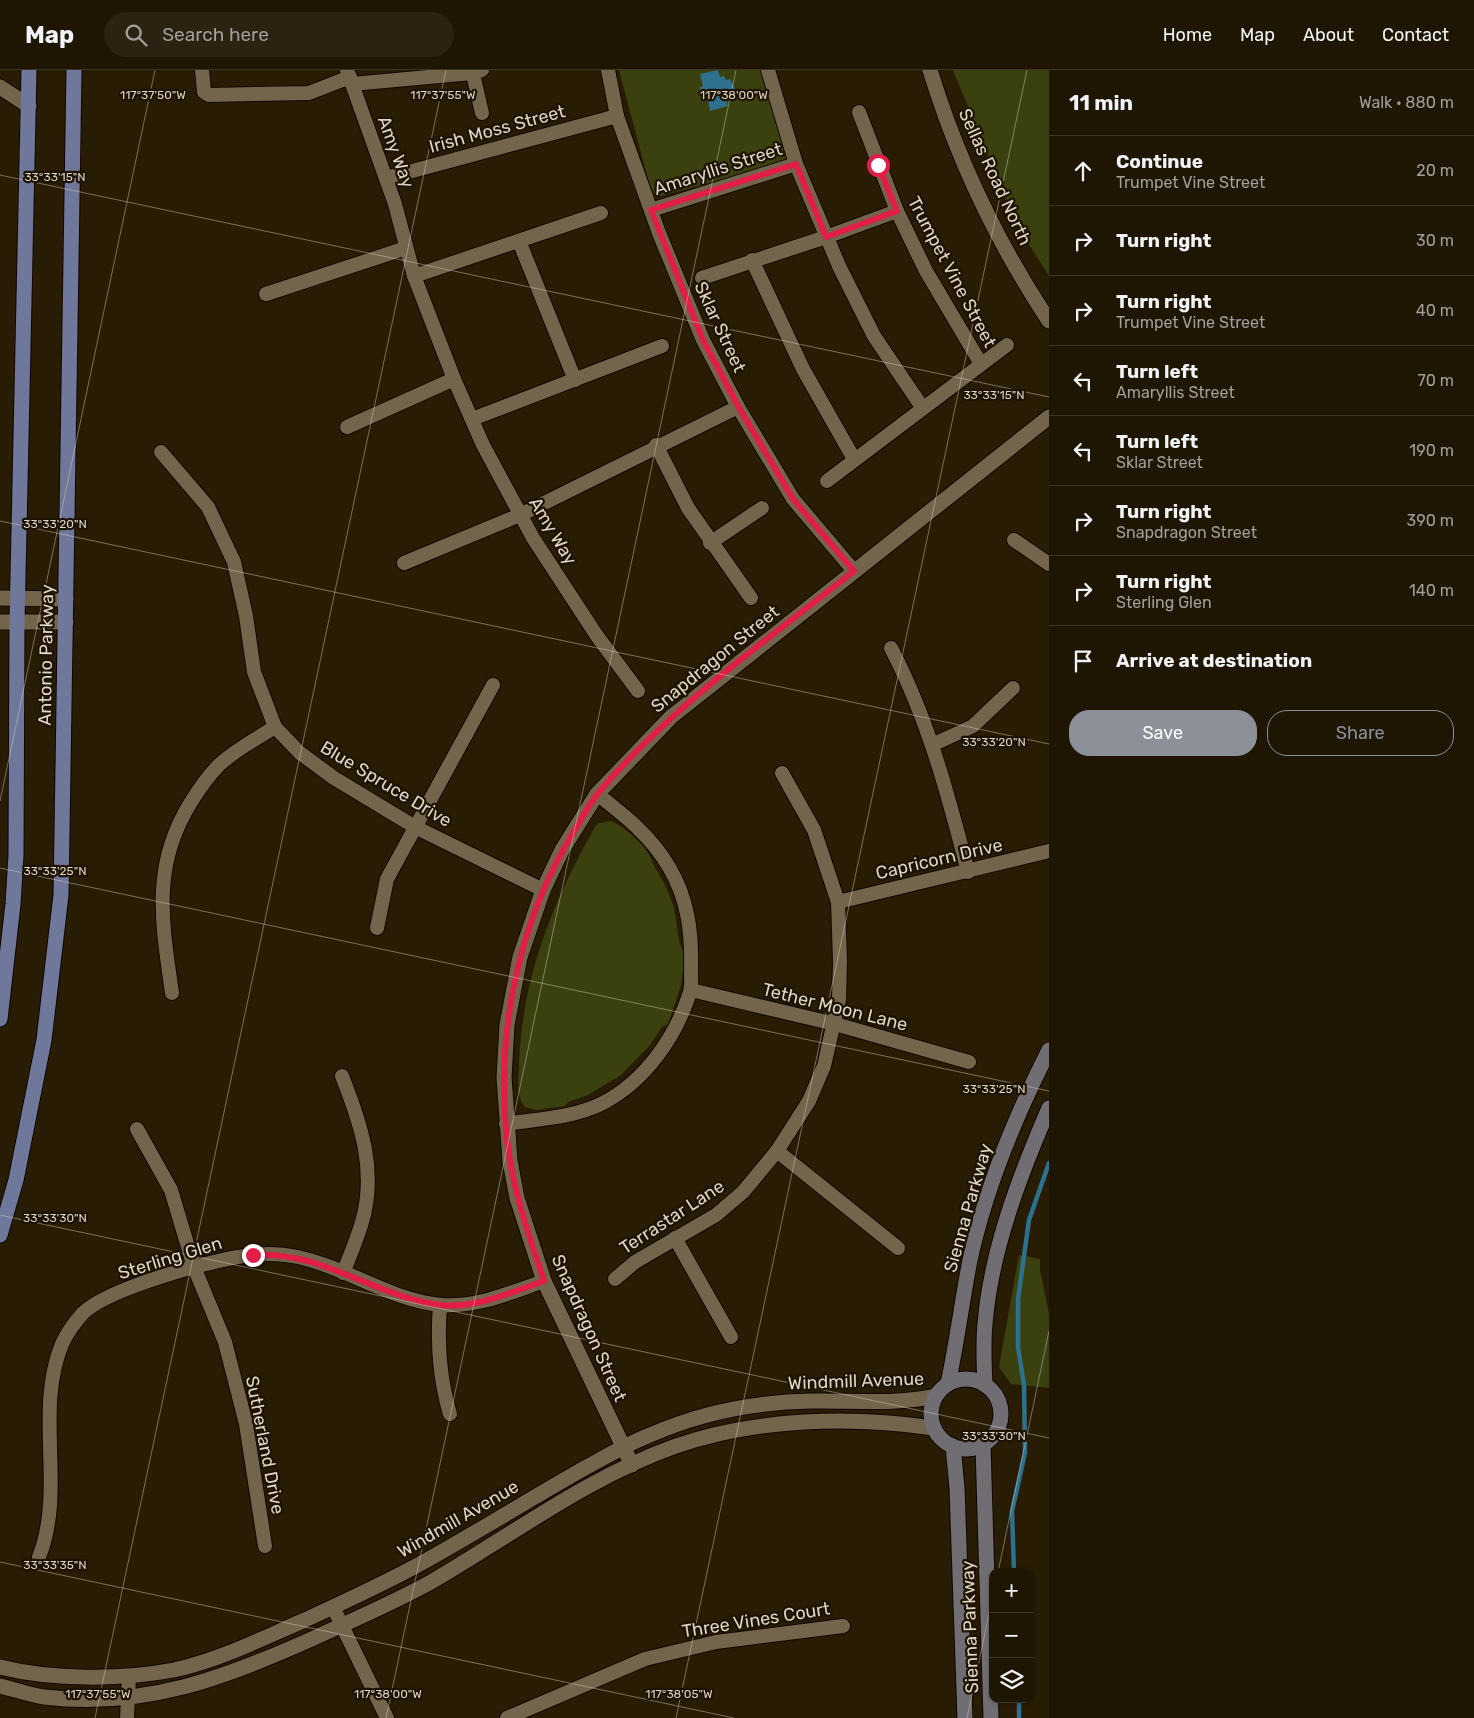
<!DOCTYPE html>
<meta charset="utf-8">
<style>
:root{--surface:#1e1503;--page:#2b2212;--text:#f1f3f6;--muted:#a19f9a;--line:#3c3425;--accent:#8c9099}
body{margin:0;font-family:Rubik,sans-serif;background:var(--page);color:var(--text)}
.controls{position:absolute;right:15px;bottom:15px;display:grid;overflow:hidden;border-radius:10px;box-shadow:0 1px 4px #0004}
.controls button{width:45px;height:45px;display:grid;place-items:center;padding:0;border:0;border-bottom:1px solid var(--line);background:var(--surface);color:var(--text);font:25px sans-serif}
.stop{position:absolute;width:15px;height:15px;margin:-11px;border:4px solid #e11d48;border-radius:50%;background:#fff}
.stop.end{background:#e11d48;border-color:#fff;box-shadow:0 1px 5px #0008}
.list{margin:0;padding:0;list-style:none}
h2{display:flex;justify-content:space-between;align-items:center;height:65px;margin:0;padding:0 20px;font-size:21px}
h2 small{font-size:16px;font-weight:400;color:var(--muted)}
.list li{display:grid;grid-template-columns:32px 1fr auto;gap:15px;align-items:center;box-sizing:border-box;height:70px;padding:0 20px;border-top:1px solid var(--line)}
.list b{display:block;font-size:19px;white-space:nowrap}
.list p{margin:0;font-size:16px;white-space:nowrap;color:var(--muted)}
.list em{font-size:16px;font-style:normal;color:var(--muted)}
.actions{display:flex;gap:10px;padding:15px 20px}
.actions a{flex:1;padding:11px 0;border:1px solid var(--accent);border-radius:20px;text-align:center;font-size:18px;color:var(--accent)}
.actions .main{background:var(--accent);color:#fff}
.icon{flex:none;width:28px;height:28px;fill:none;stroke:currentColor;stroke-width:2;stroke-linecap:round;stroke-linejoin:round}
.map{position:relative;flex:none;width:1049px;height:1648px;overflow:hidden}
header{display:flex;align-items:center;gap:30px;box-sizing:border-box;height:70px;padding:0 25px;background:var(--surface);border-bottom:1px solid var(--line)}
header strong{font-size:24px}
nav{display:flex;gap:28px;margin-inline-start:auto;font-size:18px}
.search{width:350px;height:45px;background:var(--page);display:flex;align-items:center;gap:12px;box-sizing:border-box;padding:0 18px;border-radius:28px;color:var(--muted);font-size:19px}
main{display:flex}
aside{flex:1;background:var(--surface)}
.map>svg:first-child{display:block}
.green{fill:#3b410e}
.water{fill:#2d718e}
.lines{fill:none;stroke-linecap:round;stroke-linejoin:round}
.stream{stroke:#2d718e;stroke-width:4.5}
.minor-casing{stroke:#110600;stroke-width:16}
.tertiary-casing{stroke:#110600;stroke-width:17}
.secondary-casing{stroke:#110600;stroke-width:17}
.primary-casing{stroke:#110600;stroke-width:17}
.minor{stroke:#73654b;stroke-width:14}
.tertiary{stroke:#73654b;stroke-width:15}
.secondary{stroke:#716e73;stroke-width:15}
.primary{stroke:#6f789a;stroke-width:15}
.route{stroke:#e11d48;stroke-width:6}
.ticks{fill:none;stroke:#ddd5c7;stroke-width:1;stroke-opacity:0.45}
.labels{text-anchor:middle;stroke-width:4.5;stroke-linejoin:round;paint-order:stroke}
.street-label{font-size:18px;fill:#ddd5c7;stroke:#1e1200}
.ticks-label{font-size:12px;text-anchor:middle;fill:#ddd5c7;stroke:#1e1200;stroke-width:4.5;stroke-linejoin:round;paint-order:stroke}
</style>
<header>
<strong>Map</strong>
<div class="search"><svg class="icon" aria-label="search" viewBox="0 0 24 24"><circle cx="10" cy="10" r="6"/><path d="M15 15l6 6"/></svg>Search here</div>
<nav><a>Home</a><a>Map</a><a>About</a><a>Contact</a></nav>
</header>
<main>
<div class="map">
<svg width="1049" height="1648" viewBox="0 0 1049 1648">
<rect width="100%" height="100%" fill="#281c04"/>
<g class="green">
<polygon points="619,0 763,0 787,93 653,128"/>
<polygon points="953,0 1049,0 1049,206 1016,154"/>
<path d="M611 751C623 755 650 779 652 792 660 806 668 819 673 835 678 851 676 871 685 885L681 915 668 954 662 957 650 975 621 1005 588 1025 568 1032 565 1036 536 1040 525 1037C515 1025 519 1008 519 994 522 908 553 831 595 757L599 753Z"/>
<polygon points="1019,1185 1040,1189 1040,1200 1049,1244 1049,1318 1011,1314 999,1297"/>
</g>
<polygon class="water" points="718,0 720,7 724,6 726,10 730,9 735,19 734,23 729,24 730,28 726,29 728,36 710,41 708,30 703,31 700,17 703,16 700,4"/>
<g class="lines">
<g class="stream">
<polyline points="1014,1502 1012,1441 1025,1383 1024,1315 1018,1277 1018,1229 1029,1150 1049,1093"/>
<polyline points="1019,1629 1019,1648"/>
</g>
<defs>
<g id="minor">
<polyline points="202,0 204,22 209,25 309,23 350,7"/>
<polyline points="347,0 395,134 414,206 454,309 483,375 533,468 597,566 638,621"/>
<polyline points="472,0 482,43"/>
<polyline points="608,0 617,46 659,163 703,270 738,337 793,429 854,501"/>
<polyline points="768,0 796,94 839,196 874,266 922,337"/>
<polyline points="352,14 472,3 482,0"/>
<polyline points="859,42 897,141 926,201 981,294"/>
<polyline points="386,108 617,46"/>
<polyline points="651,140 796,94"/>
<polyline points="519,171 575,310"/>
<polyline points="752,190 803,299 854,389"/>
<polyline points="414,206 601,143"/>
<polyline points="702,208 826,167 897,141"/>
<polyline points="266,224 406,178"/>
<polyline points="472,349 662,276"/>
<polyline points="347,357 454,309"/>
<polyline points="656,375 688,438 751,528"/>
<polyline points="161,382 208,437 234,492 246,546 254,602 275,657 300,683 334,708 415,757 543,820"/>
<polyline points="827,411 1007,275"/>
<polyline points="1014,470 1049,494"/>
<polyline points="710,473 762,438"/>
<polyline points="404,493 520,445 738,337"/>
<path d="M891 578C928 649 948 724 968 802"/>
<polyline points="932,675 973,656 1013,618"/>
<polyline points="838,832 1049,781"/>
<polyline points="377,858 387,809 493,615"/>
<polyline points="691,920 835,954 969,992"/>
<path d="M172 923C162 852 151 796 191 732 199 719 208 706 219 695 235 680 256 669 275 657"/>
<path d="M342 1006C361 1054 377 1101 362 1152 357 1169 350 1186 343 1203"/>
<path d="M506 1054C539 1049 573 1048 603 1033 645 1011 676 967 690 922 692 915 691 906 691 899 692 862 688 829 669 797 651 766 625 746 597 724"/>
<polyline points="137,1059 171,1120 194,1197 225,1272 246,1354 265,1476"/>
<polyline points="777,1081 898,1178"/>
<polyline points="675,1168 731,1267"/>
<polyline points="615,1209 635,1192 716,1145 743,1122 777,1081 809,1031 824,996 839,930 840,891 838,832 814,760 782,703"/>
<path d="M440 1235C437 1273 439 1307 450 1344"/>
<path d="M39 1487C66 1419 34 1342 62 1274 67 1263 75 1252 83 1243 109 1218 216 1188 253 1185 268 1183 284 1184 298 1187 348 1198 390 1230 441 1235 476 1238 512 1222 544 1211"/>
<polyline points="333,1537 387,1648"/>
<polyline points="127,1648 129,1606"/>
<polyline points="507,1648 645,1589 716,1572 843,1556"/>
</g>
<g id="tertiary">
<path d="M930 0C957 88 998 174 1049 251"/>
<polyline points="0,17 29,36"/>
<polyline points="0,528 66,529"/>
<polyline points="0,552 66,552"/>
<polyline points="632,1395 544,1211 517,1128 510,1091 504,1007 507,955 520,887 543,820 562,780 597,724 671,647 1049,347"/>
<path d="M0 1597C52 1610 121 1610 174 1600 220 1590 263 1568 305 1550 346 1531 388 1512 427 1490 479 1461 530 1429 583 1399 605 1387 627 1374 650 1365 700 1343 756 1332 811 1331 853 1330 895 1335 936 1326"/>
<path d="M0 1616C14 1619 29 1625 44 1627 144 1639 225 1608 314 1568 353 1550 393 1533 431 1512 512 1465 588 1407 676 1376 757 1348 850 1346 934 1358"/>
</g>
<g id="secondary">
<circle cx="966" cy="1344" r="35"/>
<path d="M948 1314C957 1272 962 1231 970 1190 986 1116 1015 1047 1049 980"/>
<path d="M985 1315C984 1295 983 1274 985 1254 991 1180 1020 1105 1049 1038"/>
<polyline points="983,1375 991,1648"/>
<polyline points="953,1376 957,1418 965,1648"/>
</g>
<g id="primary">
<polyline points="0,949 13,834 16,785 17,552 29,0"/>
<polyline points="0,1165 16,1110 44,970 61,825 74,0"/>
</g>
</defs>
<use href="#minor" class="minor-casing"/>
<use href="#tertiary" class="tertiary-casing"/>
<use href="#secondary" class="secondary-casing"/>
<use href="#primary" class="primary-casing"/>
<use href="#minor" class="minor"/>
<use href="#tertiary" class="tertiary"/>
<use href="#secondary" class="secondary"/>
<use href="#primary" class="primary"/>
</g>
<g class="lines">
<path class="route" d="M253 1185C320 1180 374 1226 440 1235 474 1239 512 1222 544 1211 531 1172 517 1132 510 1091 492 978 515 855 576 758 583 746 590 733 599 722 672 636 766 571 854 501L793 429 738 336 703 270 651 140 796 94 826 167 897 141 878 95"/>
</g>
<path class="ticks" d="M0 105 1049 327M0 451 1049 674M0 731 155 0M0 798 1049 1021M0 1145 1049 1368M0 1492 734 1648M998 1502 1049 1261M95 1648 446 0M386 1648 736 0M676 1648 1027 0M967 1648 993 1525"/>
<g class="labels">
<g class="street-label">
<text transform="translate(497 59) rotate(-15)" y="6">Irish Moss Street</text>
<text transform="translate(396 82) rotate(70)" y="6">Amy Way</text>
<text transform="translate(718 99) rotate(-18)" y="6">Amaryllis Street</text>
<text transform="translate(995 107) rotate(65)" y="6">Sellas Road North</text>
<text transform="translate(952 202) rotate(62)" y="6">Trumpet Vine Street</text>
<text transform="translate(720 257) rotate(65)" y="6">Sklar Street</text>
<text transform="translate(553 461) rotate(59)" y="6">Amy Way</text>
<text transform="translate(46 585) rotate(-89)" y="6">Antonio Parkway</text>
<text transform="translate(715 589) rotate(-39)" y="6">Snapdragon Street</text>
<text transform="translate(386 714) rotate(31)" y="6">Blue Spruce Drive</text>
<text transform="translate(939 789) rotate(-13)" y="6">Capricorn Drive</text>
<text transform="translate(835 937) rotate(14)" y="6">Tether Moon Lane</text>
<text transform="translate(968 1138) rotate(-74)" y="6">Sienna Parkway</text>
<text transform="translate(672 1147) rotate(-33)" y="6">Terrastar Lane</text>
<text transform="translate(170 1188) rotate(-17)" y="6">Sterling Glen</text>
<text transform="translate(589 1258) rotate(66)" y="6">Snapdragon Street</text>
<text transform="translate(856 1311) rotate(-2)" y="6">Windmill Avenue</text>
<text transform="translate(265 1375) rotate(79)" y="6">Sutherland Drive</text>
<text transform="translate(458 1449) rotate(-30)" y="6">Windmill Avenue</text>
<text transform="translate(756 1550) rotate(-9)" y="6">Three Vines Court</text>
<text transform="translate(970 1557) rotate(-92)" y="6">Sienna Parkway</text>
</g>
</g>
<g class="ticks-label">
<text x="153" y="29">117°37'50"W</text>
<text x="443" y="29">117°37'55"W</text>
<text x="734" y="29">117°38'00"W</text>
<text x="55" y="111">33°33'15"N</text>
<text x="994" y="329">33°33'15"N</text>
<text x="55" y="458">33°33'20"N</text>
<text x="994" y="676">33°33'20"N</text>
<text x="55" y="805">33°33'25"N</text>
<text x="994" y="1023">33°33'25"N</text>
<text x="55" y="1152">33°33'30"N</text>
<text x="994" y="1370">33°33'30"N</text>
<text x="55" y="1499">33°33'35"N</text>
<text x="98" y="1628">117°37'55"W</text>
<text x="388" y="1628">117°38'00"W</text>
<text x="679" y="1628">117°38'05"W</text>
</g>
</svg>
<div class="controls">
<button>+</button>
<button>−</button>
<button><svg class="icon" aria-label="layers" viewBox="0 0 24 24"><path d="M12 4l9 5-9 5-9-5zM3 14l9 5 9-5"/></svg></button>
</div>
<div class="stop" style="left:878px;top:95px"></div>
<div class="stop end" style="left:253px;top:1185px"></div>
</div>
<aside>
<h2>11 min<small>Walk · 880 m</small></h2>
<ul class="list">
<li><svg class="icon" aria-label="ahead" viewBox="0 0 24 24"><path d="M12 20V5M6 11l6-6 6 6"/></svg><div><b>Continue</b><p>Trumpet Vine Street</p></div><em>20 m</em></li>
<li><svg class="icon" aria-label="right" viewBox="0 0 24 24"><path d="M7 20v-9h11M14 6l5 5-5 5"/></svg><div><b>Turn right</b></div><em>30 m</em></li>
<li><svg class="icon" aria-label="right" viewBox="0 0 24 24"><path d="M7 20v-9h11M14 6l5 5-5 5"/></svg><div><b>Turn right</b><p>Trumpet Vine Street</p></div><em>40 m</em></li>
<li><svg class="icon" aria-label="left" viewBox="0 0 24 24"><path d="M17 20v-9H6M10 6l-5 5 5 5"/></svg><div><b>Turn left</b><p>Amaryllis Street</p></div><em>70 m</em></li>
<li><svg class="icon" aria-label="left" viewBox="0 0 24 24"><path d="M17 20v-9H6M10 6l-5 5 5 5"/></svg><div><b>Turn left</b><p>Sklar Street</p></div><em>190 m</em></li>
<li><svg class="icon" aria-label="right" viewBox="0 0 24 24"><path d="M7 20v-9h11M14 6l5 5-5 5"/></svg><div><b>Turn right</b><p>Snapdragon Street</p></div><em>390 m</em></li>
<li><svg class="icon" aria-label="right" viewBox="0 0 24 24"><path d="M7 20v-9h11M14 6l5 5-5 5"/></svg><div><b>Turn right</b><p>Sterling Glen</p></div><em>140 m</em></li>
<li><svg class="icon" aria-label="arrive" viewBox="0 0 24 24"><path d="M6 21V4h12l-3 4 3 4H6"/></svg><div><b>Arrive at destination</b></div></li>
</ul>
<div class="actions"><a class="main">Save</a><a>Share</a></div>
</aside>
</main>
